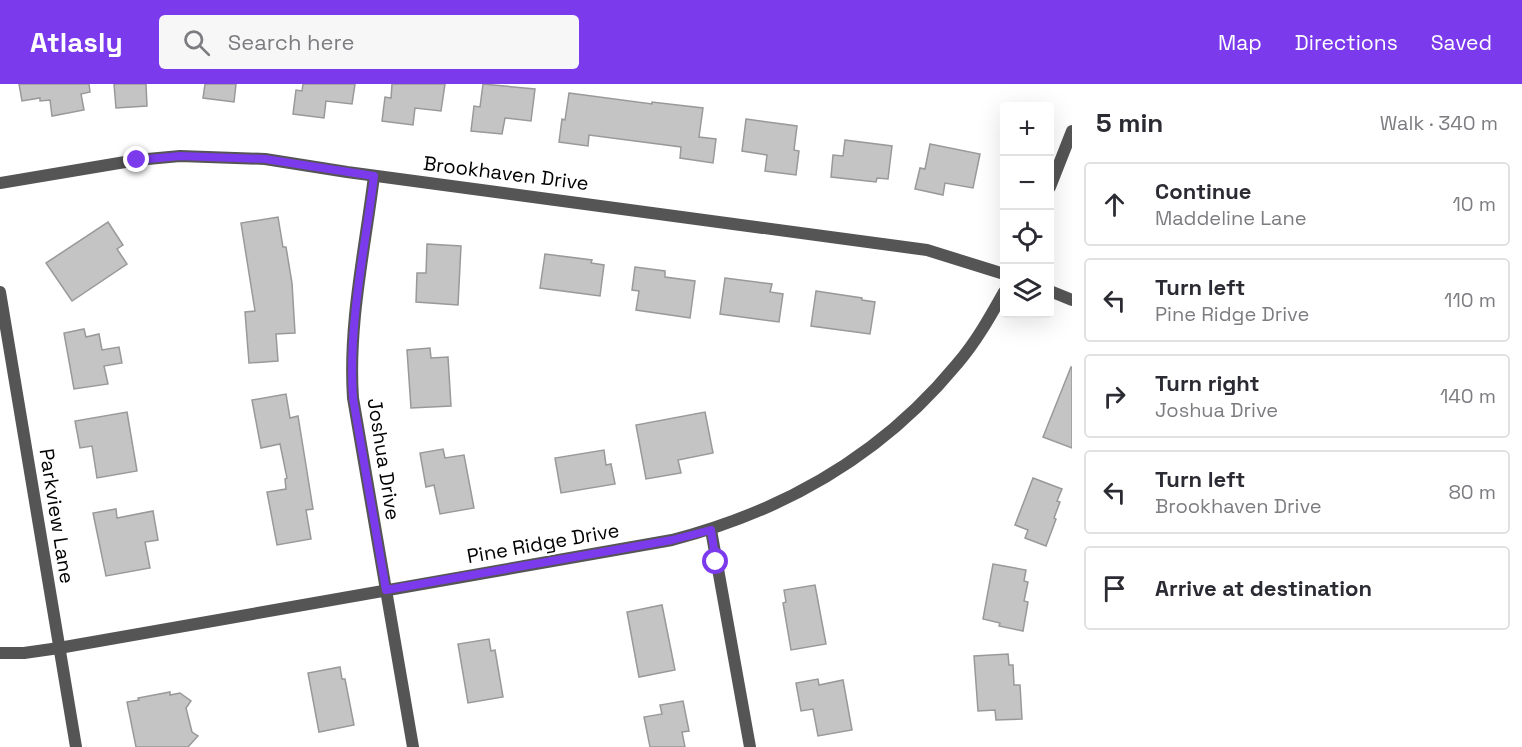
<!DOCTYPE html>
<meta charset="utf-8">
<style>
:root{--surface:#fff;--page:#f7f7f7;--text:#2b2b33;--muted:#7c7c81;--line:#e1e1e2;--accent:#7c3aed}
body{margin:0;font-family:"Space Grotesk",sans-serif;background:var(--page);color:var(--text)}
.controls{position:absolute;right:18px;top:18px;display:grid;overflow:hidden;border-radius:6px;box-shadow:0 6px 24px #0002}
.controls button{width:54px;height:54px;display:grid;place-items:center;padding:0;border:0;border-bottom:2px solid var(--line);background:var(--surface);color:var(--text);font:30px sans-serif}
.stop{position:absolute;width:18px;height:18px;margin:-14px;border:4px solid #7c3aed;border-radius:50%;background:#fff}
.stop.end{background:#7c3aed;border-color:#fff;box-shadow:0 2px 6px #0008}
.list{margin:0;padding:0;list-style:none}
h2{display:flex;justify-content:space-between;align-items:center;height:78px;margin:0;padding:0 24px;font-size:26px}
h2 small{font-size:20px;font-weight:400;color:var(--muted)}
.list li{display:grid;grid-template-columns:39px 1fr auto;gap:18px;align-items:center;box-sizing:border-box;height:84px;margin:0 12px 12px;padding:0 12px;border:2px solid var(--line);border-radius:6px}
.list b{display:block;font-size:22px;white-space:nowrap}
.list p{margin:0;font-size:20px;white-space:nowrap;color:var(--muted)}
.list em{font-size:20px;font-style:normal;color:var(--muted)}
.icon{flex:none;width:33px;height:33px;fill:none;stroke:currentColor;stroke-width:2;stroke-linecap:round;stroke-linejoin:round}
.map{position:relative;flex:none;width:1072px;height:663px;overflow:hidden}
header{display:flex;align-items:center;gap:36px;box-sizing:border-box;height:84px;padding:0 30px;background:var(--accent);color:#fff}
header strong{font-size:28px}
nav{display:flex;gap:33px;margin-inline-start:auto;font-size:21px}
.search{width:420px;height:54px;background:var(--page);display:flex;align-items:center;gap:15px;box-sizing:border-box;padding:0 21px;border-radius:6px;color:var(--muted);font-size:22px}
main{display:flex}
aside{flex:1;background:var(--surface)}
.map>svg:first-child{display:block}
.building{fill:#c4c4c4;stroke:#999;stroke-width:1.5}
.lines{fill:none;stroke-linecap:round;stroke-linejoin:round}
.street{stroke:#555;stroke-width:12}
.route{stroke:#7c3aed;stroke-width:8}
.labels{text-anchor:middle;stroke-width:4.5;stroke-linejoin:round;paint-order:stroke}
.street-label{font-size:20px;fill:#000;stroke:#fff}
</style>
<header>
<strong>Atlasly</strong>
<div class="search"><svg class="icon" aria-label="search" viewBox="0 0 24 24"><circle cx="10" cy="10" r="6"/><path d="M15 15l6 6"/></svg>Search here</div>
<nav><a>Map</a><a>Directions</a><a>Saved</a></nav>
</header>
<main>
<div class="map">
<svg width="1072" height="663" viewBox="0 0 1072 663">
<rect width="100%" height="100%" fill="#fff"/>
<g class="building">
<polygon points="19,0 89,0 90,8 81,10 84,26 52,32 50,16 40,17 40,14 22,17"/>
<polygon points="114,0 146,0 147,22 116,24"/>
<polygon points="205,0 236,0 234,18 203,14"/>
<polygon points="303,0 355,0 352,20 326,17 324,34 293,30 296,6 302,7"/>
<polygon points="392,0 445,0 441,27 415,24 413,41 382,37 385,13 391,14"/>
<polygon points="483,0 535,5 531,37 505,34 502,50 471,47 474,22 480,23"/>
<polygon points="569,9 652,20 652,18 703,24 699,53 716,55 713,79 680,74 681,63 589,51 588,62 559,58 562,35 565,36"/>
<polygon points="746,35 797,42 794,66 799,67 796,91 765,87 767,71 742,67"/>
<polygon points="845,56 892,62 888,95 877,94 876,98 831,93 833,71 843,72"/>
<polygon points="930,60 980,70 973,104 945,99 943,111 915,105 920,84 925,85"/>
<polygon points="278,133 283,163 286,163 292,199 295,249 276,250 278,277 249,279 245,228 255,227 241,139"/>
<polygon points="108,138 123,161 117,165 127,180 72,217 46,179"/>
<polygon points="427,160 461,162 458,221 416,218 417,189 426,189"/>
<polygon points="545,170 592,176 591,179 604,181 600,212 540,204"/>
<polygon points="635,183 665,187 665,193 695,197 690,234 636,226 639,207 632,206"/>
<polygon points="725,194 772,200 770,208 783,210 779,238 720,230"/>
<polygon points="816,207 862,214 862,216 875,218 870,250 811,242"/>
<polygon points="84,245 86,253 99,250 102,266 119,263 122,279 104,282 108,300 74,305 64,249"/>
<polygon points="430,264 431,274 448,273 451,322 411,324 407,266"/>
<polygon points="1071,283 1072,283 1072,364 1043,353"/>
<polygon points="286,310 290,334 298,332 313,425 306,426 311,455 277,461 267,408 286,405 285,395 287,394 280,360 261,364 252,316"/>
<polygon points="127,328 137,387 97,394 92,362 80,364 75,337"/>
<polygon points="705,328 713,369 678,376 681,389 646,395 636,341"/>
<polygon points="443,365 445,374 464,371 474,424 440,430 434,401 426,403 420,369"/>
<polygon points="604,366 606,381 611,380 615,400 561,409 555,374"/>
<polygon points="1033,394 1062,405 1057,417 1060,418 1054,434 1056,435 1046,462 1025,454 1028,446 1015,441"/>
<polygon points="116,425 117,434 153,427 158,456 145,458 150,484 106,492 93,429"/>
<polygon points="993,480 1026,486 1024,497 1028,498 1024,517 1028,518 1023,547 999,542 1000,539 983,535"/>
<polygon points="815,501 826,560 791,566 783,519 786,518 784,506"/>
<polygon points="662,521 675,586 639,593 627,528"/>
<polygon points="489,555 491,567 495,566 503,613 468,619 458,560"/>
<polygon points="1008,570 1009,581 1013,581 1014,601 1020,601 1022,635 996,636 995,626 978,627 974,572"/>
<polygon points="340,583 342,595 345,595 354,641 319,648 308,589"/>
<polygon points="818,595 819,601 843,596 852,646 818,652 813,625 801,627 796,599"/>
<polygon points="170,608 170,611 180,609 191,617 186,624 192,648 198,652 188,663 136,663 127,618 139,616 138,614"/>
<polygon points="683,617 689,647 682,648 685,663 650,663 644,633 662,630 660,621"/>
</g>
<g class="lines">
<g class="street">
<path d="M374 92C365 165 348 240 353 314L413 663"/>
<polyline points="0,99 137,76 180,72 265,75 347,88 927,166 1004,190"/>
<polyline points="1050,103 1072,47"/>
<polyline points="1050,207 1072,216"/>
<polyline points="0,208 76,663"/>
<polyline points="711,446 750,663"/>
<path d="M0 569H24L59 564 672 456C784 427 883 370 957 280 976 258 990 233 1004 208"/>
</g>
</g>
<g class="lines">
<path class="route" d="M137 76 180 72 265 75 374 92C365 165 348 240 353 314L386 506 672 456 711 446 716 478"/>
</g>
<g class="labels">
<g class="street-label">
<text transform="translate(506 89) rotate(7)" y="7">Brookhaven Drive</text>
<text transform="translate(384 375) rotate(81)" y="7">Joshua Drive</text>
<text transform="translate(57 432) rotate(81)" y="7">Parkview Lane</text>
<text transform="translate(543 459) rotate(-10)" y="7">Pine Ridge Drive</text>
</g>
</g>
</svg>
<div class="controls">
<button>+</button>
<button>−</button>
<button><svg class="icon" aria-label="locate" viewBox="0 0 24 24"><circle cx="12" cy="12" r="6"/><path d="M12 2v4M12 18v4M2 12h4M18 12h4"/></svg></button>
<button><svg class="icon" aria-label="layers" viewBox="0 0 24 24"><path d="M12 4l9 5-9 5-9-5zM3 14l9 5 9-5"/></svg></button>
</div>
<div class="stop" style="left:716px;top:478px"></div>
<div class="stop end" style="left:137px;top:76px"></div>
</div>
<aside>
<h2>5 min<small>Walk · 340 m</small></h2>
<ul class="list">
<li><svg class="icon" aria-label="ahead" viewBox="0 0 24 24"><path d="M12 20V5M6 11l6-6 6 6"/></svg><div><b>Continue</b><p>Maddeline Lane</p></div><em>10 m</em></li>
<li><svg class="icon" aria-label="left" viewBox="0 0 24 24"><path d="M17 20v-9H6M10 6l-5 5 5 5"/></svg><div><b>Turn left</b><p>Pine Ridge Drive</p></div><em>110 m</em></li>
<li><svg class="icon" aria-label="right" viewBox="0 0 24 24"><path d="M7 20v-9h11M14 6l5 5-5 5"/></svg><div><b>Turn right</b><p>Joshua Drive</p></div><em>140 m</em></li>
<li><svg class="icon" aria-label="left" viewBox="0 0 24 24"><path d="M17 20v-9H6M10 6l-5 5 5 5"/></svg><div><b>Turn left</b><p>Brookhaven Drive</p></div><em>80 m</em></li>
<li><svg class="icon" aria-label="arrive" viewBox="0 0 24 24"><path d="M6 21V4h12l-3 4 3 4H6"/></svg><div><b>Arrive at destination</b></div></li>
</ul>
</aside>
</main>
